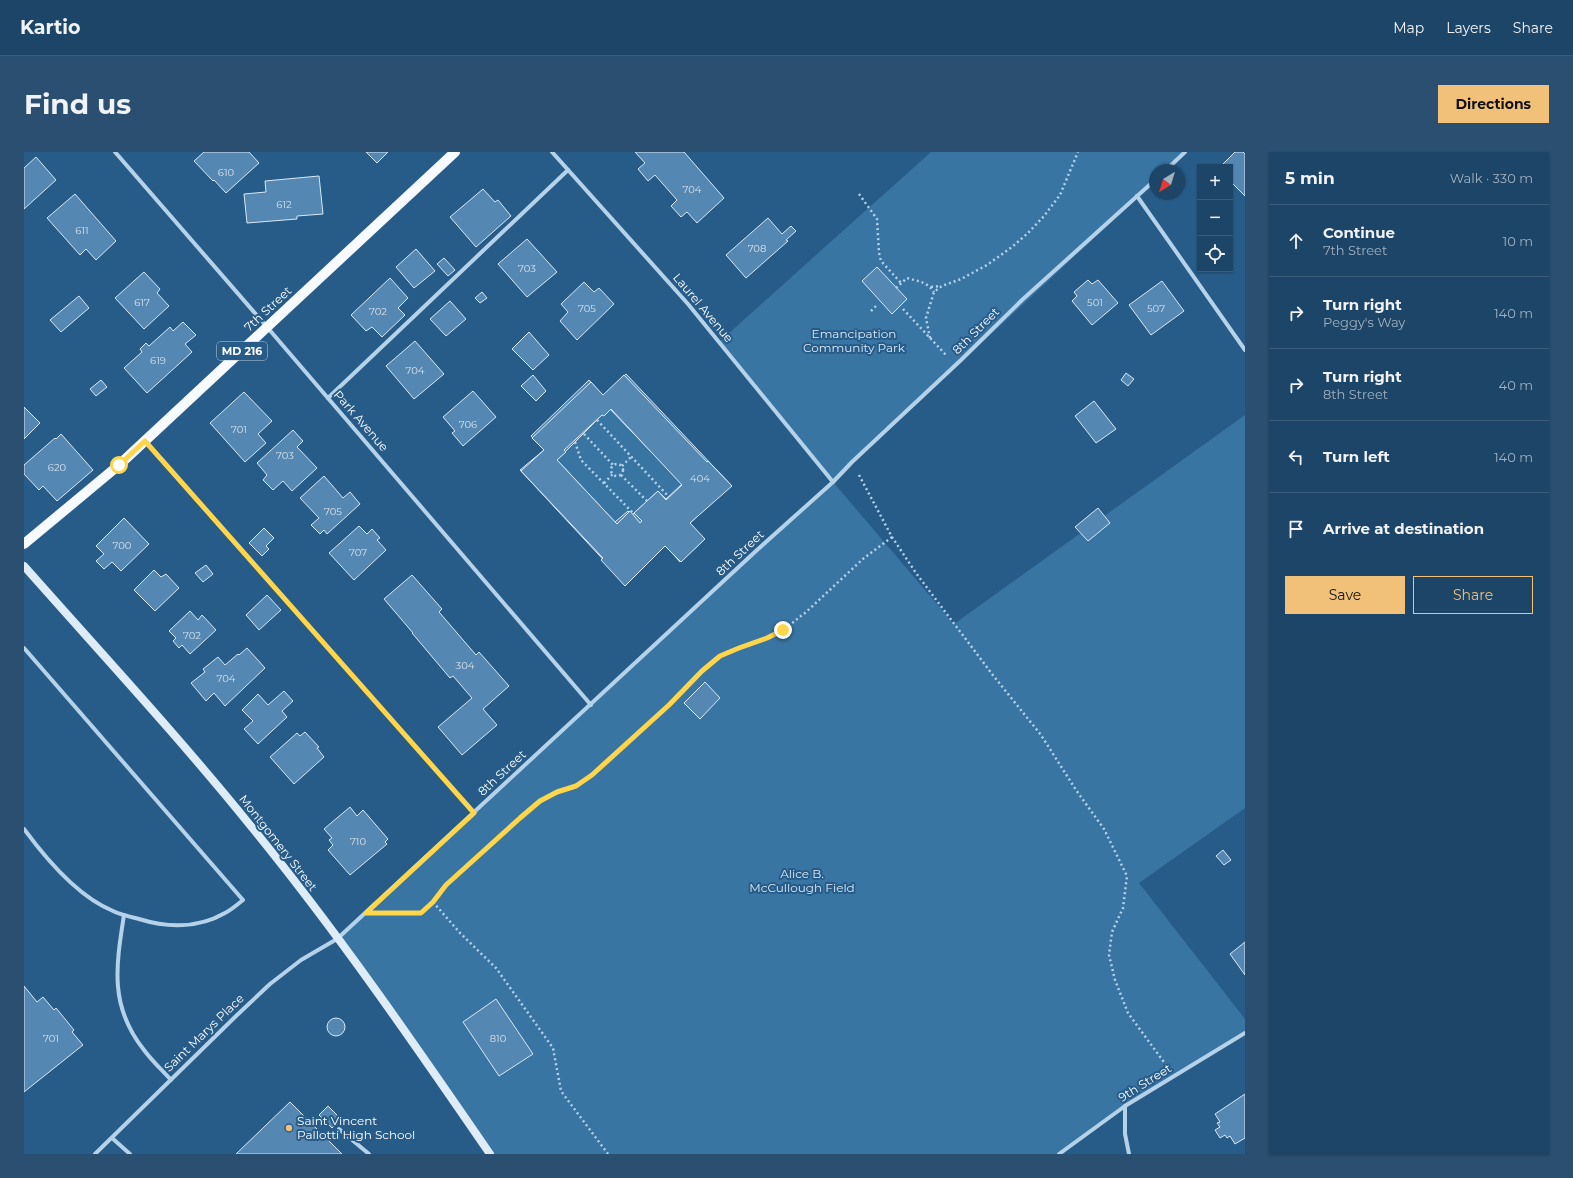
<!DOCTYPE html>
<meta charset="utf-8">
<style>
:root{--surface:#1d4567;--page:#2a4f70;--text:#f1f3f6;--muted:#a0b1c0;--line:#3b5d7b;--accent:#f1c179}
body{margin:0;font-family:Montserrat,sans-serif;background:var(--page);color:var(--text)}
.controls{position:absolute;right:12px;top:12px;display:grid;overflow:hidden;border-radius:0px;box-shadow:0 1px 3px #0004}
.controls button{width:36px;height:36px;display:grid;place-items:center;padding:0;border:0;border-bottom:1px solid var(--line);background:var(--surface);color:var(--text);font:20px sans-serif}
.compass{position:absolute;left:1125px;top:12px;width:36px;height:36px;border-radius:50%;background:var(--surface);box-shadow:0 1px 3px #0004;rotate:218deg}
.stop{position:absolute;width:12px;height:12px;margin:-9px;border:3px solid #ffd54a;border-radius:50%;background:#fff}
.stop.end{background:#ffd54a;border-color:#fff;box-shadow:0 1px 4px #0008}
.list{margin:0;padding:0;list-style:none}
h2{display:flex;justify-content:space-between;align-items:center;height:52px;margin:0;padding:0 16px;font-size:17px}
h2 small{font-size:13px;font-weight:400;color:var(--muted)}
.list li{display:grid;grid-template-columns:26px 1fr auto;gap:12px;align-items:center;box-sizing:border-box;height:72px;padding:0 16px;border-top:1px solid var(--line)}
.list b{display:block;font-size:15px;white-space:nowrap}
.list p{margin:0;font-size:13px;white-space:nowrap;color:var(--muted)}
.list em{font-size:13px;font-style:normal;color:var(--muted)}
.actions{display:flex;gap:8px;padding:12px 16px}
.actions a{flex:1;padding:9px 0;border:1px solid var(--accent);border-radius:0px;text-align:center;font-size:14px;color:var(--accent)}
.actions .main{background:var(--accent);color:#111}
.icon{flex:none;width:22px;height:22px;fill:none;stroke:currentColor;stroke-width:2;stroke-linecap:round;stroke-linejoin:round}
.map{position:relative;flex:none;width:1221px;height:1002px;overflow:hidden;border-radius:0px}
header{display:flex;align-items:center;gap:24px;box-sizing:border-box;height:56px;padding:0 20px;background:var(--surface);border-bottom:1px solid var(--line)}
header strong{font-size:19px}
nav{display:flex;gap:22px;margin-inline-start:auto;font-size:14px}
.intro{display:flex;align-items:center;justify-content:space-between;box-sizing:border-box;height:96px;padding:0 24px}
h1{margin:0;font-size:28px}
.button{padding:10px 18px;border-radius:0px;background:var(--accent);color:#111;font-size:14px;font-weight:700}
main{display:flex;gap:24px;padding:0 24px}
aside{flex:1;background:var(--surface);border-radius:0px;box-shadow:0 1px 3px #0004}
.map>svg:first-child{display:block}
.green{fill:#3975a3}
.building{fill:#5487b2;stroke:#d8e9f7;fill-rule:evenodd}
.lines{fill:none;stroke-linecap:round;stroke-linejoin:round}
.path{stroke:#b4d2e9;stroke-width:2.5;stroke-dasharray:2 3;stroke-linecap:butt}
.lane{stroke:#b4d2e9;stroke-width:3}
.street{stroke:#b4d2e9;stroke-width:4}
.secondary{stroke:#deecf8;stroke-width:8}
.primary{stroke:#f7fafe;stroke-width:10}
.route{stroke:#ffd54a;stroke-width:5}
.poi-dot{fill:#f1c179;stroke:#275c89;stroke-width:1.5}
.labels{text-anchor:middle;stroke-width:4;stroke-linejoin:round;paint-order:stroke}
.number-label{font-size:10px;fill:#d4e1ec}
.shield{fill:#275c89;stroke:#becedc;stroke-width:1}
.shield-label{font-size:11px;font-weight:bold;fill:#fff}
.street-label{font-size:12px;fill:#fff;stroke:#275c89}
.park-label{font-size:12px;fill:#d8e9f7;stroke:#275c89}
.poi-label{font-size:12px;fill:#fff;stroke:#275c89;text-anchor:start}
</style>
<header>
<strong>Kartio</strong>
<nav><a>Map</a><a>Layers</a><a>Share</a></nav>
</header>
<div class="intro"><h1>Find us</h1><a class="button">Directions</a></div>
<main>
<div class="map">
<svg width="1221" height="1002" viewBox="0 0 1221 1002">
<rect width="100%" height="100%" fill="#275c89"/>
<g class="green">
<polygon points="907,0 1162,0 1142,18 1131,18 1131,29 809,330 930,472 1221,263 1221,656 1115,731 1221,867 1221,881 1125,940 1035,1002 465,1002 313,787 809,330 695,190"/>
<polygon points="585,256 658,332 642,347 634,339 608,363 591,370 533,308"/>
</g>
<g class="building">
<polygon points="180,0 225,0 235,11 202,41 190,28 189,29 170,9"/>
<polygon points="342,0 364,0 353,11"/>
<polygon points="611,0 660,0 700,46 673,71 663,60 657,65 647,54 653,48 631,23 624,29 614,17 621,11"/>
<polygon points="1211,0 1219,0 1221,2 1221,44 1206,29 1206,15 1196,15"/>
<polygon points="12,5 32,28 0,57 0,16"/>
<polygon points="295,24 299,62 273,64 273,67 223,71 220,42 242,40 241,29"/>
<polygon points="459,37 471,50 474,48 487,64 452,95 426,65"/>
<polygon points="51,42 92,89 72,108 62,97 56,103 23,66"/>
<polygon points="744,66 758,82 767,74 772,79 762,88 764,89 722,126 702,103"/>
<polygon points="503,87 533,120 503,145 474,112"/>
<polygon points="392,97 411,119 390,136 372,115"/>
<polygon points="420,106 431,118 424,124 413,112"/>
<polygon points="853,115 883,147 868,162 838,129"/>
<polygon points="120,120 136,137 133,141 145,154 120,177 91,146"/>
<polygon points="366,126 384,146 374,156 381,163 358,185 348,175 342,179 327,163"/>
<polygon points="1064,128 1068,132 1074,128 1094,151 1068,173 1048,149 1053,144 1050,140"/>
<polygon points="1138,129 1160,159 1127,183 1105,153"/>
<polygon points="560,130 570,140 575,136 590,152 553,188 536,169 544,160 537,152"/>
<polygon points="458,140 463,146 456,151 451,146"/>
<polygon points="55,144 65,156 37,180 26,168"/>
<polygon points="426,149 442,167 422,184 406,167"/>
<polygon points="159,170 172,183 161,192 168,200 123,241 100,216 118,200 116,197 122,191 125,194 146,175 149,179"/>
<polygon points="505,180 525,203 509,218 488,197"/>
<polygon points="391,189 420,222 390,247 362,214"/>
<polygon points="1102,221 1110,227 1104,234 1097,228"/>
<path d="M602 222 707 333 666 371 680 388 656 410 641 393 600 430 496 318 520 298 507 284 565 228 579 244ZM585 256 658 332 642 347 634 339 608 363 604 359 591 370 533 308Z"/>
<polygon points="509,223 522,239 512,249 497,234"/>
<path d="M600 223 683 310 684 309 708 334 666 371 681 387 657 410 641 394 601 434 577 408 579 406 497 319 520 298 508 286 567 230 579 243ZM587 257 658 333 642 348 634 339 610 361 618 369 616 371 606 359 593 372 533 308 542 300 540 298 578 263 580 264Z"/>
<polygon points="77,228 83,235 72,244 66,237"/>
<polygon points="449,239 472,265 439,294 428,281 431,279 419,265"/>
<polygon points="220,240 248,269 234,282 242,291 221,310 186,271"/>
<polygon points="1070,249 1092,277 1072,291 1051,264"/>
<polygon points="0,255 16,271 0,287"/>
<polygon points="269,278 279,289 273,295 293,316 268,339 259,329 249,338 239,328 243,323 233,311"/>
<polygon points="37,282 69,318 33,349 19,334 15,338 0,322 0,313 31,286 32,287"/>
<polygon points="300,324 319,346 326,340 336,352 303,382 300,378 296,382 287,373 295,366 276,346"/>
<polygon points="1074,356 1086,371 1064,389 1051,375"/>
<polygon points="100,366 125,392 97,419 88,410 80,417 72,409 80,402 72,394"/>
<polygon points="335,374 343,382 348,377 356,386 353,388 362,398 330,428 305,401"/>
<polygon points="240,376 250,386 242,394 245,397 238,404 225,391"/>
<polygon points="182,413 189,422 179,430 171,421"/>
<polygon points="130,418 137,425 142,422 155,436 131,459 110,438"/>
<polygon points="388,423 418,457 415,460 452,503 455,500 485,534 459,557 473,573 438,603 414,575 448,546 429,524 426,526 388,481 389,481 360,447"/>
<polygon points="243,443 257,458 235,478 222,463"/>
<polygon points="166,459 174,468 178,463 192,478 166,502 158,493 155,496 149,489 152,486 145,479"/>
<polygon points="223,496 241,516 201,554 190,541 182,549 167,531 181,520 179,517 194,505 201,513 214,502 215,503"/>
<polygon points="681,530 696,546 676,567 660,551"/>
<polygon points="260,539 269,549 258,559 263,565 234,592 220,577 229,569 218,558 234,542 244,553"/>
<polygon points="281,580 295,595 293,596 300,605 270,632 246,605 273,581 276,584"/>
<polygon points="326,655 333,664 339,658 364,687 361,690 363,692 326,723 304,698 309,693 305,688 308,686 300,677"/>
<polygon points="1199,698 1207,708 1200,713 1192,704"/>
<polygon points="1221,790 1221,823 1206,802"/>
<polygon points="0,834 13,850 19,845 30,858 32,856 50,878 48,880 59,893 0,940"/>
<polygon points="472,847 509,902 475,924 439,870"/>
<circle cx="312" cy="875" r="9"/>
<polygon points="1221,942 1221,986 1211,992 1206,984 1203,986 1201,983 1196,986 1191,978 1196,975 1193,971 1196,970 1191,962"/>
<polygon points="266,950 318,1002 212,1002"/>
<polygon points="304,954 317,967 308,976 295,963"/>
</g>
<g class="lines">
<g class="path">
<polyline points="835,42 853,67 855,101 857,109 877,131"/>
<polyline points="907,135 917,134"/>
<path d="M872 136 883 126C893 129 904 130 910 140"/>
<polyline points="879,157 922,203"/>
<polyline points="847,159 854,152"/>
<polyline points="906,186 902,166 910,140 918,134 937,127 963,113 988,95 1004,81 1020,64 1036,43 1054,0"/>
<polyline points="573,268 645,345"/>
<polyline points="560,282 590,314"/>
<polyline points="551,290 557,308 609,361"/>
<circle cx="593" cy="318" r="6"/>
<polyline points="598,314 607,305"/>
<polyline points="597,323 623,349"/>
<polyline points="835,323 868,385 892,421 968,522 1017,583 1052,638 1080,677 1103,724 1099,756 1088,780 1085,803 1091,828 1104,861 1142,913"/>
<polyline points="580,331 589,322"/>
<polyline points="409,750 436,781 472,816 529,896 537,939 584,1002"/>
<polyline points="364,761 397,761 409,750 422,733 496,666 516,649 533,640 552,634 568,623 645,553 678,519 696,504 715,496 743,486 759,478 781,461 840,406 868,385"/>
</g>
<polyline class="lane" points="122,291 450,661"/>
<g class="street">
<polyline points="91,0 243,175 567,553"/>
<polyline points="528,0 664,152 809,330"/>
<polyline points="1142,18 1161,0"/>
<polyline points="1113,44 1221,198"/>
<polyline points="304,246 544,18"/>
<path d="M0 496 219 748C213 753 207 758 201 761 175 776 144 776 115 767 107 765 97 763 89 759 54 745 22 707 0 677"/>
<path d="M100 763C92 814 85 854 120 898 128 909 138 918 147 928"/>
<polyline points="1101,954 1101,982 1105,1002"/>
<polyline points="315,977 345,1002"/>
<polyline points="88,986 106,1002"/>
<polyline points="71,1002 211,865 246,832 277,808 313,787 733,398 809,330 828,310 937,208 998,148 1131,28"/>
<polyline points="1035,1002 1101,954 1221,881"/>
</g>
<path class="secondary" d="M0 414C76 500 154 584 226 673 312 778 389 890 466 1002"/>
<polyline class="primary" points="0,392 95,313 431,0"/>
</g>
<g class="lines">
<polyline class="route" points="95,313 121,289 450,661 342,761 397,761 409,750 422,733 496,666 516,649 533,640 552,634 568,623 645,553 678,519 696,504 715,496 743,486 759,478"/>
</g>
<circle class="poi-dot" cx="265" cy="976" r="4"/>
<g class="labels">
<g class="number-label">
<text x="202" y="24">610</text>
<text x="668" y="41">704</text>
<text x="260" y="56">612</text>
<text x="58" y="82">611</text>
<text x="733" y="100">708</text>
<text x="503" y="120">703</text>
<text x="118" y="154">617</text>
<text x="1071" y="154">501</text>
<text x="563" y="160">705</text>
<text x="1132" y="160">507</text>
<text x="354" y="163">702</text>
<text x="134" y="212">619</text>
<text x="391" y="222">704</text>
<text x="444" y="276">706</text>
<text x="215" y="281">701</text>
<text x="261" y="307">703</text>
<text x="33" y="319">620</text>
<text x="676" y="330">404</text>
<text x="309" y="363">705</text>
<text x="98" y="397">700</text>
<text x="334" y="404">707</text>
<text x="168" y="487">702</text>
<text x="441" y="517">304</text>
<text x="202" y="530">704</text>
<text x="334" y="693">710</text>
<text x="27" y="890">701</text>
<text x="474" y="890">810</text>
</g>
<rect class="shield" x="193" y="190" width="50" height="18" rx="3"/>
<g class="shield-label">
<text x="218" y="203">MD 216</text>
</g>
<g class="street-label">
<text transform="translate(679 156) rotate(50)" y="4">Laurel Avenue</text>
<text transform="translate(244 157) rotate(-43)" y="4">7th Street</text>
<text transform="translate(952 179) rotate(-45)" y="4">8th Street</text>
<text transform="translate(337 269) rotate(49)" y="4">Park Avenue</text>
<text transform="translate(716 401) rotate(-43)" y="4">8th Street</text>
<text transform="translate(478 621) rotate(-43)" y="4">8th Street</text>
<text transform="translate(254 691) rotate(52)" y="4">Montgomery Street</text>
<text transform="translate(180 881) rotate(-44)" y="4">Saint Marys Place</text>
<text transform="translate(1121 931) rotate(-32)" y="4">9th Street</text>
</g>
<g class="park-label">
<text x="830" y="186">Emancipation<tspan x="830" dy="14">Community Park</tspan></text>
<text x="778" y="726">Alice B.<tspan x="778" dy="14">McCullough Field</tspan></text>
</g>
<g class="poi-label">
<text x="273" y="973">Saint Vincent<tspan x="273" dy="14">Pallotti High School</tspan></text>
</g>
</g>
</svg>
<div class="controls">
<button>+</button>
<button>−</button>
<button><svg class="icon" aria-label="locate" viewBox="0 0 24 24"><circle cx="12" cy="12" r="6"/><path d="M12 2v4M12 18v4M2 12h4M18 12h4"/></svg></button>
</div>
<svg class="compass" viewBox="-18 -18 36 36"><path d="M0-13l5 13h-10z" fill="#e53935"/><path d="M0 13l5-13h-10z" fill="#a0b1c0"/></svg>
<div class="stop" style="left:95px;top:313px"></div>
<div class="stop end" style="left:759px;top:478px"></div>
</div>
<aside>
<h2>5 min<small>Walk · 330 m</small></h2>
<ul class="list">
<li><svg class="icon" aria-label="ahead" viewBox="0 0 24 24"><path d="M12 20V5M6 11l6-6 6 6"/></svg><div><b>Continue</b><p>7th Street</p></div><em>10 m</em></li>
<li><svg class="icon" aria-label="right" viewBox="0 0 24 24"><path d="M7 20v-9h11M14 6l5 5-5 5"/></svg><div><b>Turn right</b><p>Peggy's Way</p></div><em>140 m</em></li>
<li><svg class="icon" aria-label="right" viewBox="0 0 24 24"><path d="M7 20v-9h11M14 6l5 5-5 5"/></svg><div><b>Turn right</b><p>8th Street</p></div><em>40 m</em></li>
<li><svg class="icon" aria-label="left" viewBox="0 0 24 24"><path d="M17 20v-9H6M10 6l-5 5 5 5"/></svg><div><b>Turn left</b></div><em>140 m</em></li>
<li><svg class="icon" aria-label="arrive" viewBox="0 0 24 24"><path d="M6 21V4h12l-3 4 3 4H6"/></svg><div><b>Arrive at destination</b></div></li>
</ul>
<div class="actions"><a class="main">Save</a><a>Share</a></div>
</aside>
</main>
